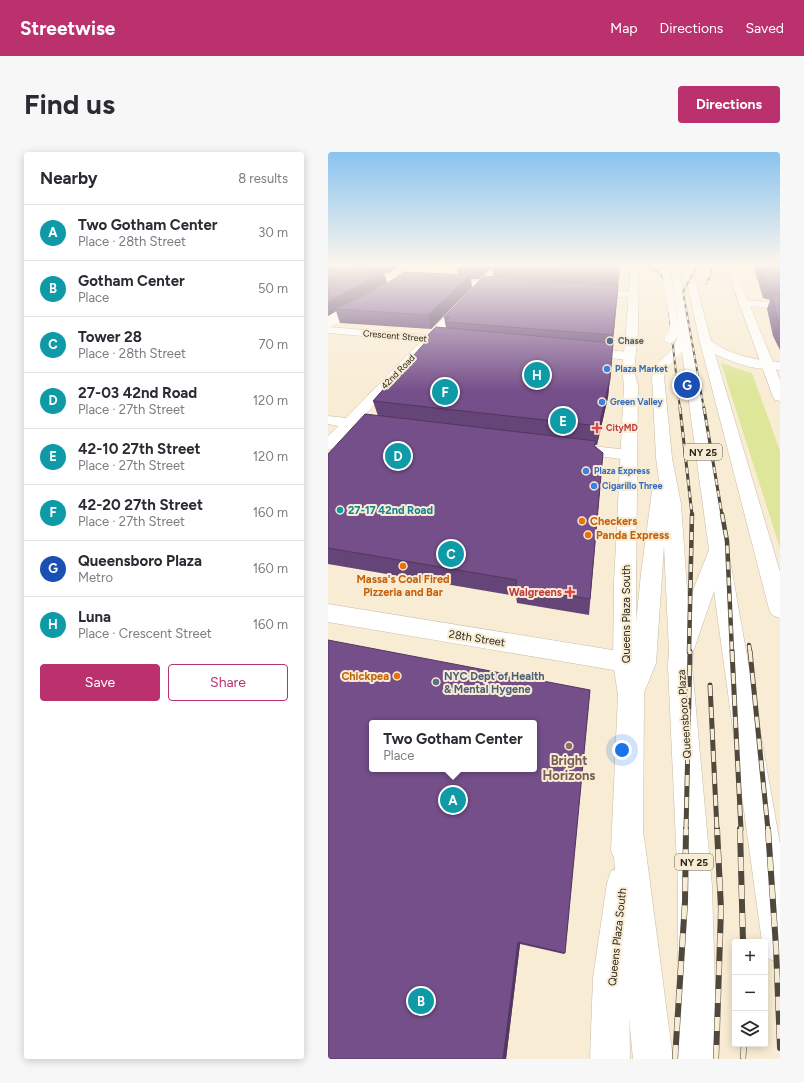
<!DOCTYPE html>
<meta charset="utf-8">
<style>
:root{--surface:#fff;--page:#f7f7f7;--text:#2b2b33;--muted:#7c7c81;--line:#e1e1e2;--accent:#ba316d}
body{margin:0;font-family:Figtree,sans-serif;background:var(--page);color:var(--text)}
.controls{position:absolute;right:12px;bottom:12px;display:grid;overflow:hidden;border-radius:4px;box-shadow:0 2px 10px #0003}
.controls button{width:36px;height:36px;display:grid;place-items:center;padding:0;border:0;border-bottom:1px solid var(--line);background:var(--surface);color:var(--text);font:20px sans-serif}
.you{position:absolute;left:294px;top:598px;width:14px;height:14px;margin:-10px;border:3px solid #fff;border-radius:50%;background:#1a73e8;box-shadow:0 0 0 6px #1a73e833}
.badge{display:grid;place-items:center;width:26px;height:26px;border-radius:50%;background:var(--accent);color:#fff;font-size:13px;font-weight:700}
.pin{position:absolute;translate:-50% -50%;border:2px solid #fff;box-shadow:0 1px 4px #0006}
.popup{position:absolute;left:41px;top:568px;width:168px;height:52px;box-sizing:border-box;display:grid;place-content:center;border-radius:4px;background:var(--surface);filter:drop-shadow(0 1px 3px #0005);font-size:13px;white-space:nowrap;color:var(--muted)}
.popup b{font-size:15px;color:var(--text)}
.popup::after{content:'';position:absolute;left:50%;top:100%;margin-left:-8px;border:8px solid transparent;border-top-color:var(--surface)}
.list{margin:0;padding:0;list-style:none}
h2{display:flex;justify-content:space-between;align-items:center;height:52px;margin:0;padding:0 16px;font-size:17px}
h2 small{font-size:13px;font-weight:400;color:var(--muted)}
.list li{display:grid;grid-template-columns:26px 1fr auto;gap:12px;align-items:center;box-sizing:border-box;height:56px;padding:0 16px;border-top:1px solid var(--line)}
.list b{display:block;font-size:15px;white-space:nowrap}
.list p{margin:0;font-size:13px;white-space:nowrap;color:var(--muted)}
.list em{font-size:13px;font-style:normal;color:var(--muted)}
.actions{display:flex;gap:8px;padding:12px 16px}
.actions a{flex:1;padding:9px 0;border:1px solid var(--accent);border-radius:4px;text-align:center;font-size:14px;color:var(--accent)}
.actions .main{background:var(--accent);color:#fff}
.icon{flex:none;width:22px;height:22px;fill:none;stroke:currentColor;stroke-width:2;stroke-linecap:round;stroke-linejoin:round}
.map{position:relative;flex:none;width:452px;height:907px;overflow:hidden;border-radius:4px}
header{display:flex;align-items:center;gap:24px;box-sizing:border-box;height:56px;padding:0 20px;background:var(--accent);color:#fff}
header strong{font-size:19px}
nav{display:flex;gap:22px;margin-inline-start:auto;font-size:14px}
.intro{display:flex;align-items:center;justify-content:space-between;box-sizing:border-box;height:96px;padding:0 24px}
h1{margin:0;font-size:28px}
.button{padding:10px 18px;border-radius:4px;background:var(--accent);color:#fff;font-size:14px;font-weight:700}
main{display:flex;gap:24px;padding:0 24px}
aside{flex:1;background:var(--surface);border-radius:4px;box-shadow:0 2px 10px #0003}
.map>svg:first-child{display:block}
.green{fill:#dee699}
.lines{fill:none;stroke-linecap:round;stroke-linejoin:round}
.minor-casing{stroke:#c7bba4;stroke-width:1}
.tertiary-casing{stroke:#c7bba4;stroke-width:1}
.secondary-casing{stroke:#c7bba4;stroke-width:1}
.trunk-casing{stroke:#c7bba4;stroke-width:1}
.minor{fill:#fff;fill-rule:evenodd}
.tertiary{fill:#fff;fill-rule:evenodd}
.secondary{fill:#fff;fill-rule:evenodd}
.trunk{fill:#fff;fill-rule:evenodd}
.rail-far4-casing{stroke:#4e483d;stroke-width:2}
.rail-far3-casing{stroke:#4e483d;stroke-width:3}
.rail-far2-casing{stroke:#4e483d;stroke-width:4.5}
.rail-far1-casing{stroke:#4e483d;stroke-width:5}
.rail-casing{stroke:#4e483d;stroke-width:6}
.rail-far4{stroke:#f8ecd4;stroke-width:1.5;stroke-dasharray:4;stroke-linecap:butt}
.rail-far3{stroke:#f8ecd4;stroke-width:2;stroke-dasharray:6;stroke-linecap:butt}
.rail-far2{stroke:#f8ecd4;stroke-width:3;stroke-dasharray:8;stroke-linecap:butt}
.rail-far1{stroke:#f8ecd4;stroke-width:3.5;stroke-dasharray:11;stroke-linecap:butt}
.rail{stroke:#f8ecd4;stroke-width:5;stroke-dasharray:14;stroke-linecap:butt}
.pedestrian-bridge-far1-casing{stroke:#c7bba4;stroke-width:8;stroke-linecap:butt}
.pedestrian-bridge-casing{stroke:#c7bba4;stroke-width:10;stroke-linecap:butt}
.trunk-bridge-casing{stroke:#c7bba4;stroke-width:10;stroke-linecap:butt}
.pedestrian-bridge-far1{stroke:#fff;stroke-width:8}
.pedestrian-bridge{stroke:#fff;stroke-width:10}
.trunk-bridge{stroke:#fff;stroke-width:10}
.wall{fill:#654477}
.shaded-wall{fill:#523761}
.building{fill:#754f8a;stroke:#523761;fill-rule:evenodd}
.service-dot{fill:#5c6f8a;stroke:#f8ecd4;stroke-width:1.5}
.shop-dot{fill:#3f7fe0;stroke:#f8ecd4;stroke-width:1.5}
.health-dot{fill:#e0444e;stroke:#f8ecd4;stroke-width:1.5}
.culture-dot{fill:#0f9aa8;stroke:#f8ecd4;stroke-width:1.5}
.food-dot{fill:#e8710a;stroke:#f8ecd4;stroke-width:1.5}
.education-dot{fill:#8d6e63;stroke:#f8ecd4;stroke-width:1.5}
.labels{text-anchor:middle;stroke-width:4;stroke-linejoin:round;paint-order:stroke}
.far-street-label{font-size:9px;fill:#29251c;stroke:#f8ecd4}
.far-service-label{font-size:9px;font-weight:bold;fill:#4e5e75;stroke:#f8ecd4;text-anchor:start}
.far-shop-label{font-size:9px;font-weight:bold;fill:#366cbe;stroke:#f8ecd4;text-anchor:start}
.far-health-label{font-size:9px;font-weight:bold;fill:#be3a42;stroke:#f8ecd4;text-anchor:start}
.shield{fill:#f8ecd4;stroke:#676153;stroke-width:1}
.shield-label{font-size:10px;font-weight:bold;fill:#29251c}
.culture-label{font-size:11px;font-weight:bold;fill:#0d838f;stroke:#f8ecd4;text-anchor:start}
.food-label{font-size:11px;font-weight:bold;fill:#c56008;stroke:#f8ecd4;text-anchor:start}
.health-label{font-size:11px;font-weight:bold;fill:#be3a42;stroke:#f8ecd4;text-anchor:end}
.street-label{font-size:11px;fill:#29251c;stroke:#f8ecd4}
.service-label{font-size:11px;font-weight:bold;fill:#4e5e75;stroke:#f8ecd4;text-anchor:start}
.near-education-label{font-size:13px;font-weight:bold;fill:#785e54;stroke:#f8ecd4}
</style>
<header>
<strong>Streetwise</strong>
<nav><a>Map</a><a>Directions</a><a>Saved</a></nav>
</header>
<div class="intro"><h1>Find us</h1><a class="button">Directions</a></div>
<main>
<aside>
<h2>Nearby<small>8 results</small></h2>
<ul class="list">
<li><span class="badge" style="background:#0f9aa8">A</span><div><b>Two Gotham Center</b><p>Place · 28th Street</p></div><em>30 m</em></li>
<li><span class="badge" style="background:#0f9aa8">B</span><div><b>Gotham Center</b><p>Place</p></div><em>50 m</em></li>
<li><span class="badge" style="background:#0f9aa8">C</span><div><b>Tower 28</b><p>Place · 28th Street</p></div><em>70 m</em></li>
<li><span class="badge" style="background:#0f9aa8">D</span><div><b>27-03 42nd Road</b><p>Place · 27th Street</p></div><em>120 m</em></li>
<li><span class="badge" style="background:#0f9aa8">E</span><div><b>42-10 27th Street</b><p>Place · 27th Street</p></div><em>120 m</em></li>
<li><span class="badge" style="background:#0f9aa8">F</span><div><b>42-20 27th Street</b><p>Place · 27th Street</p></div><em>160 m</em></li>
<li><span class="badge" style="background:#1a4fb4">G</span><div><b>Queensboro Plaza</b><p>Metro</p></div><em>160 m</em></li>
<li><span class="badge" style="background:#0f9aa8">H</span><div><b>Luna</b><p>Place · Crescent Street</p></div><em>160 m</em></li>
</ul>
<div class="actions"><a class="main">Save</a><a>Share</a></div>
</aside>
<div class="map">
<svg width="452" height="907" viewBox="0 0 452 907">
<rect width="100%" height="100%" fill="#f8ecd4"/>
<polygon class="green" points="393,211 424,221 452,299 452,396"/>
<g class="lines">
<defs>
<g id="minor">
<polygon points="170,112 178,112 162,130 183,132 183,136 157,135 111,184 134,187 136,189 134,191 105,190 33,267 63,272 65,275 63,278 58,279 25,275 6,296 0,298 0,284 10,274 0,272 0,264 18,266 93,189 0,181 0,175 99,183 147,134 0,124 0,118 152,129"/>
<polygon points="260,137 305,140 310,143 305,146 257,142 255,140"/>
<polygon points="415,148 452,151 452,157 411,153 410,151"/>
<polygon points="254,196 302,200 308,204 302,208 250,203 248,200"/>
<polygon points="245,292 301,298 307,300 309,303 307,306 301,308 239,300 237,297 239,294"/>
<polygon points="0,452 297,500 306,503 309,510 306,517 297,520 0,470"/>
</g>
<polygon id="tertiary" points="397,112 405,112 452,228 452,249 447,248 445,245"/>
<g id="secondary">
<polygon points="303,112 311,112 310,180 306,219 310,233 308,431 309,510 316,543 315,699 310,710 299,715 288,710 283,699 290,543 285,510 286,431 296,233 294,219 298,180"/>
<polygon points="439,209 452,210 452,218 435,216 433,213"/>
<polygon points="295,715 307,719 311,731 301,826 302,907 262,907 265,826 279,731 283,719"/>
</g>
<g id="trunk">
<path d="M342 112H350L452 692V811L439 806 437 800V790H434L386 439 365 500 364 514 384 734 389 907H349L350 734 340 514 341 499 336 394 328 511 312 551 303 555 294 551 290 543 304 511 313 422 324 339 327 335 332 334 328 306 324 225 328 213 346 195 351 180ZM354 200 381 398 360 451 353 352 344 306 336 225 338 217Z"/>
<path d="M360 114 364 117 383 189C404 204 420 205 443 210L445 213C438 224 397 207 387 202L452 420V466L444 463 441 457 372 190 356 117Z"/>
<polygon points="300,669 311,674 316,685 345,907 305,907 284,685 289,674"/>
</g>
</defs>
<use href="#minor" class="minor-casing"/>
<use href="#tertiary" class="tertiary-casing"/>
<use href="#secondary" class="secondary-casing"/>
<use href="#trunk" class="trunk-casing"/>
<use href="#minor" class="minor"/>
<use href="#tertiary" class="tertiary"/>
<use href="#secondary" class="secondary"/>
<use href="#trunk" class="trunk"/>
<defs>
<g id="rail-far4">
<polyline points="316,112 331,120 338,131 352,257"/>
<polyline points="370,112 355,140 376,257"/>
<polyline points="378,132 383,123 384,112"/>
</g>
<g id="rail-far3">
<polyline points="352,256 364,363"/>
<polyline points="376,256 394,363"/>
</g>
<g id="rail-far2">
<polyline points="394,362 399,389 404,500"/>
<polyline points="421,493 422,500"/>
<polyline points="361,500 364,362"/>
</g>
<g id="rail-far1">
<polyline points="404,499 413,678"/>
<polyline points="422,499 440,678"/>
<polyline points="382,533 389,678"/>
<polyline points="358,678 362,499"/>
</g>
<g id="rail">
<polyline points="412,677 415,790"/>
<polyline points="440,677 448,795 452,896"/>
<polyline points="347,907 357,750 358,677"/>
<polyline points="388,907 393,757 389,677"/>
<polyline points="415,907 416,892"/>
</g>
</defs>
<use href="#rail-far4" class="rail-far4-casing"/>
<use href="#rail-far3" class="rail-far3-casing"/>
<use href="#rail-far2" class="rail-far2-casing"/>
<use href="#rail-far1" class="rail-far1-casing"/>
<use href="#rail" class="rail-casing"/>
<use href="#rail-far4" class="rail-far4"/>
<use href="#rail-far3" class="rail-far3"/>
<use href="#rail-far2" class="rail-far2"/>
<use href="#rail-far1" class="rail-far1"/>
<use href="#rail" class="rail"/>
<defs>
<polyline id="pedestrian-bridge-far1" points="337,113 347,175"/>
<polyline id="pedestrian-bridge" points="342,186 347,180 347,174"/>
<polyline id="trunk-bridge" points="0,170 54,142 98,112"/>
</defs>
<use href="#pedestrian-bridge-far1" class="pedestrian-bridge-far1-casing"/>
<use href="#pedestrian-bridge" class="pedestrian-bridge-casing"/>
<use href="#trunk-bridge" class="trunk-bridge-casing"/>
<use href="#pedestrian-bridge-far1" class="pedestrian-bridge-far1"/>
<use href="#pedestrian-bridge" class="pedestrian-bridge"/>
<use href="#trunk-bridge" class="trunk-bridge"/>
</g>
<g class="wall">
<polygon points="24,112 74,112 61,121 56,121 59,131 39,142 130,123 129,118 136,112 162,112 163,117 151,127 143,127 144,135 103,177 12,171 8,159 0,164 25,117"/>
<polygon points="428,112 452,112 452,198 445,184 439,157 442,148 435,146 426,116"/>
<polygon points="164,116 291,124 280,245 269,293 267,293 267,294 275,301 261,463 189,451 188,444 0,412 0,302 50,264 45,249 101,187 100,183 118,176 116,165 165,125"/>
<polygon points="262,538 237,801 236,802 192,792 178,907 0,907"/>
</g>
<g class="shaded-wall">
<polygon points="59,112 74,112 61,121"/>
<polygon points="160,112 162,112 163,117 151,127 151,120"/>
<polygon points="47,118 49,124 56,120 59,131 11,158 7,157 8,159 0,164 0,150"/>
<polygon points="142,123 144,135 103,177 100,163"/>
<polygon points="282,227 280,245 269,293 271,274"/>
<polygon points="190,790 192,792 178,907 175,907"/>
</g>
<g class="building">
<polygon points="136,112 160,112 151,120 129,118"/>
<polygon points="168,112 292,112 291,124 164,116"/>
<polygon points="432,112 452,112 452,136 439,133"/>
<polygon points="0,115 47,118 45,119 56,120 0,150"/>
<polygon points="76,120 142,123 100,163 7,157 54,135"/>
<polygon points="156,124 290,134 285,183 117,170 121,165 116,165"/>
<polygon points="444,143 452,144 452,173 450,169"/>
<polygon points="108,175 285,191 282,227 271,274 45,249 102,185 100,183"/>
<polygon points="37,262 268,289 266,294 275,301 262,447 187,435 189,428 0,396 0,302"/>
<path d="M0 488 262 538 237 801 190 790 175 907H0ZM44 571H206V617H44Z"/>
</g>
<linearGradient id="sky" x2="0" y2="1"><stop stop-color="#89c3f0"/><stop offset="0.47" stop-color="#fcf6ec"/><stop offset="1" stop-color="#fcf6ec" stop-opacity="0"/></linearGradient>
<rect width="452" height="239" fill="url(#sky)"/>
<g class="service-dot">
<circle cx="282" cy="189" r="4"/>
<circle cx="108" cy="530" r="4"/>
</g>
<g class="shop-dot">
<circle cx="279" cy="217" r="4"/>
<circle cx="274" cy="250" r="4"/>
<circle cx="258" cy="319" r="4"/>
<circle cx="266" cy="334" r="4"/>
</g>
<g class="health-dot">
<path d="M267 270h4v4h4v4h-4v4h-4v-4h-4v-4h4z"/>
<path d="M240 434h4v4h4v4h-4v4h-4v-4h-4v-4h4z"/>
</g>
<circle class="culture-dot" cx="12" cy="358" r="4"/>
<g class="food-dot">
<circle cx="254" cy="369" r="4"/>
<circle cx="260" cy="383" r="4"/>
<circle cx="75" cy="414" r="4"/>
<circle cx="69" cy="524" r="4"/>
</g>
<circle class="education-dot" cx="241" cy="594" r="4"/>
<g class="labels">
<g class="far-street-label">
<text transform="translate(67 184) rotate(5)" y="3">Crescent Street</text>
<text transform="translate(70 220) rotate(-46)" y="3">42nd Road</text>
</g>
<g class="far-service-label">
<text x="290" y="192">Chase</text>
</g>
<g class="far-shop-label">
<text x="287" y="220">Plaza Market</text>
<text x="282" y="253">Green Valley</text>
<text x="266" y="322">Plaza Express</text>
<text x="274" y="337">Cigarillo Three</text>
</g>
<g class="far-health-label">
<text x="278" y="279">CityMD</text>
</g>
<g class="shield">
<rect x="356" y="292" width="38" height="16" rx="3"/>
<rect x="347" y="702" width="38" height="16" rx="3"/>
</g>
<g class="shield-label">
<text x="375" y="304">NY 25</text>
<text x="366" y="714">NY 25</text>
</g>
<g class="culture-label">
<text x="20" y="362">27-17 42nd Road</text>
</g>
<g class="food-label">
<text x="262" y="373">Checkers</text>
<text x="268" y="387">Panda Express</text>
<text x="75" y="431" text-anchor="middle">Massa's Coal Fired<tspan x="75" dy="13">Pizzeria and Bar</tspan></text>
<text x="61" y="528" text-anchor="end">Chickpea</text>
</g>
<g class="health-label">
<text x="234" y="444">Walgreens</text>
</g>
<g class="street-label">
<text transform="translate(298 462) rotate(-90)" y="4">Queens Plaza South</text>
<text transform="translate(149 486) rotate(9)" y="4">28th Street</text>
<text transform="translate(356 562) rotate(-94)" y="4">Queensboro Plaza</text>
<text transform="translate(289 785) rotate(-84)" y="4">Queens Plaza South</text>
</g>
<g class="service-label">
<text x="116" y="528">NYC Dept of Health<tspan x="116" dy="13">&amp; Mental Hygene</tspan></text>
</g>
<g class="near-education-label">
<text x="241" y="613">Bright<tspan x="241" dy="15">Horizons</tspan></text>
</g>
</g>
</svg>
<div class="controls">
<button>+</button>
<button>−</button>
<button><svg class="icon" aria-label="layers" viewBox="0 0 24 24"><path d="M12 4l9 5-9 5-9-5zM3 14l9 5 9-5"/></svg></button>
</div>
<div class="you"></div>
<div class="pin badge" style="left:125px;top:648px;background:#0f9aa8">A</div>
<div class="popup"><b>Two Gotham Center</b>Place</div>
<div class="pin badge" style="left:93px;top:849px;background:#0f9aa8">B</div>
<div class="pin badge" style="left:123px;top:402px;background:#0f9aa8">C</div>
<div class="pin badge" style="left:70px;top:304px;background:#0f9aa8">D</div>
<div class="pin badge" style="left:235px;top:269px;background:#0f9aa8">E</div>
<div class="pin badge" style="left:117px;top:240px;background:#0f9aa8">F</div>
<div class="pin badge" style="left:359px;top:233px;background:#1a4fb4">G</div>
<div class="pin badge" style="left:209px;top:223px;background:#0f9aa8">H</div>
</div>
</main>
